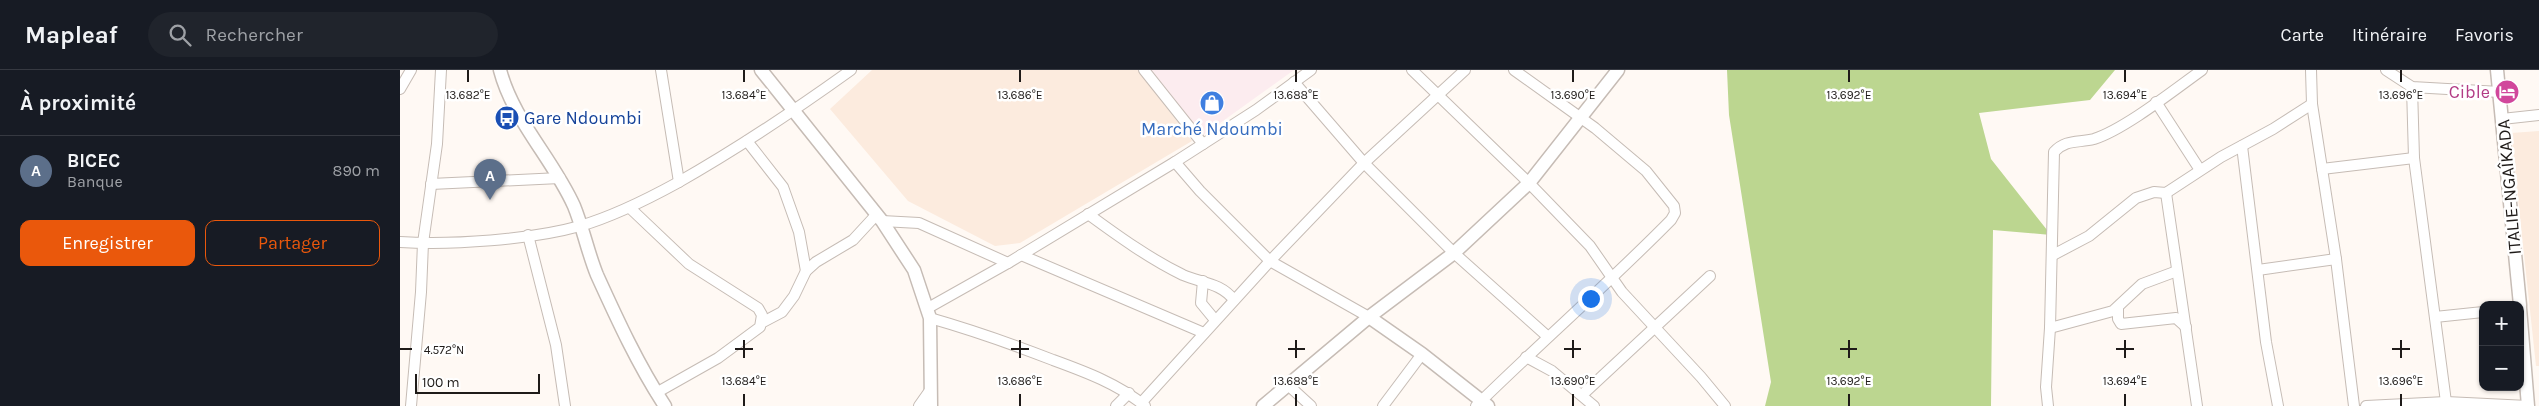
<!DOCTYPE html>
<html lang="fr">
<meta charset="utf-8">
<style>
:root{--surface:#171b24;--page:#20242c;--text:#f1f3f6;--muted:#9ea1a6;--line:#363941;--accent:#ea580c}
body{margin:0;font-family:Karla,sans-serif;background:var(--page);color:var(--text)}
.controls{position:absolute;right:15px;bottom:15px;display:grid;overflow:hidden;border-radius:10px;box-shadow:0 1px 4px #0004}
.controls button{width:45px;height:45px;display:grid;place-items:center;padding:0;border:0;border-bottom:1px solid var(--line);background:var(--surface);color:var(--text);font:25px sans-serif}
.scale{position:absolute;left:15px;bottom:12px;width:125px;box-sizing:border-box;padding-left:5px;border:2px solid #1f1b19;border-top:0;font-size:14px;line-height:18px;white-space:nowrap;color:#1f1b19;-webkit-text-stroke:4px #fff;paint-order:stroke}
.you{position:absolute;left:1190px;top:228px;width:18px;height:18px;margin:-12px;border:4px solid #fff;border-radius:50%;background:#1a73e8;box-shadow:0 0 0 8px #1a73e833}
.badge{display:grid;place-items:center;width:32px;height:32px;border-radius:50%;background:var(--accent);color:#fff;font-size:16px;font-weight:700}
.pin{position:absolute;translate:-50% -41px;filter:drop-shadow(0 1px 2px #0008)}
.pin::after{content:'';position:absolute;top:26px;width:18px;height:15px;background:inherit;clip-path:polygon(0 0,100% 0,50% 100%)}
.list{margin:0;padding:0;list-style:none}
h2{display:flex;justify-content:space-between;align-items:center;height:65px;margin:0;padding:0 20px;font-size:21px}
h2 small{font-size:16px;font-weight:400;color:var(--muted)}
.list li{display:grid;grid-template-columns:32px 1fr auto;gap:15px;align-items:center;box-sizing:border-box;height:70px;padding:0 20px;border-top:1px solid var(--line)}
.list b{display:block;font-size:19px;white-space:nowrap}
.list p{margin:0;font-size:16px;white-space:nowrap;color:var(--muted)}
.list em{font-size:16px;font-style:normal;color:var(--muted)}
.actions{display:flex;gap:10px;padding:15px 20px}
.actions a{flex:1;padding:11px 0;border:1px solid var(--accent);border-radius:10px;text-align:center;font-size:18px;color:var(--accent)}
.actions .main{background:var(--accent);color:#fff}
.icon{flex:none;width:28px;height:28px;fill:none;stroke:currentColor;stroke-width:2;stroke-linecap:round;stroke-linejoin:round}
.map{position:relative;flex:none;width:2139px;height:336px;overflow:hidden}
header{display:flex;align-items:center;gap:30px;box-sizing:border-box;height:70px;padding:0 25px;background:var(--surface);border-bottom:1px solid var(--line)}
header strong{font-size:24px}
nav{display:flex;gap:28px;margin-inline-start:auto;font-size:18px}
.search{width:350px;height:45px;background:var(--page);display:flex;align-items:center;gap:12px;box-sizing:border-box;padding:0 18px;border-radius:28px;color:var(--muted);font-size:19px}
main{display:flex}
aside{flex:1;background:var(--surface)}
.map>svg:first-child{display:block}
.commercial{fill:#fcecef}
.built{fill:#fcebde}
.green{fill:#bcd690}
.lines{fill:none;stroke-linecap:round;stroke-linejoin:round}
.minor-casing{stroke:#c6bcb5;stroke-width:12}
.tertiary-casing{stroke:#c6bcb5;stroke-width:15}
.minor{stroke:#fff;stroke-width:10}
.tertiary{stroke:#fff;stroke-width:12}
.ticks{fill:none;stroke:#1f1b19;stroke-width:2}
.labels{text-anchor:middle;stroke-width:5;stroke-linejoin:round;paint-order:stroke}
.hotel-label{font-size:18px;fill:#b23c85;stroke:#fff;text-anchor:end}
.transit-label{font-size:18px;fill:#164399;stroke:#fff;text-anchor:start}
.shop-label{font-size:18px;fill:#366cbe;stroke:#fff}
.street-label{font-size:18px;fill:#1f1b19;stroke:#fff}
.ticks-label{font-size:12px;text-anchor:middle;fill:#1f1b19;stroke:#fff;stroke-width:5;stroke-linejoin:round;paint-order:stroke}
</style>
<header>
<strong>Mapleaf</strong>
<div class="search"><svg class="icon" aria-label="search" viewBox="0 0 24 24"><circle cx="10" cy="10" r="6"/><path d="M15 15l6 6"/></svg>Rechercher</div>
<nav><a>Carte</a><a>Itinéraire</a><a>Favoris</a></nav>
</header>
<main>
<aside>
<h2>À proximité<small></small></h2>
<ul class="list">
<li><span class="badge" style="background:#5c6f8a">A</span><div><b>BICEC</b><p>Banque</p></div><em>890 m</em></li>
</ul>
<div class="actions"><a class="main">Enregistrer</a><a>Partager</a></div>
</aside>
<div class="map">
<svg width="2139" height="336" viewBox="0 0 2139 336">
<rect width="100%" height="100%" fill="#fff9f4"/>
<polygon class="commercial" points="750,0 894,0 802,66"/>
<g class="built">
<polygon points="472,0 738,0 792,71 620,173 595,176 508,131 430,39"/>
<polygon points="2139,61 2139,296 2136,296 2111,63"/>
</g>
<polygon class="green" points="1327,0 1715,0 1690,30 1579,43 1591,89 1651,165 1593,160 1591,336 1365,336 1371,312 1329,45"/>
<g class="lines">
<defs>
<g id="minor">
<polyline points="261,0 279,112"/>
<polyline points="744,0 803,74"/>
<polyline points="1012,0 1129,113 1190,176 1222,222 1301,307 1325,336"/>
<polyline points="1911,0 1912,34 1936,189 1954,336"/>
<polyline points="1986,0 2012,17 2100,22"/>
<polyline points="894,12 964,93 1054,183 1147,266"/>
<polyline points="2012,17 2014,88 2046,332"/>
<polyline points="0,19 11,0"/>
<polyline points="1756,32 1800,100"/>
<polyline points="2102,49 2139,45"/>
<polyline points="347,71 383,117 399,162 406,201"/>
<polyline points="1842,76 1866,272 1878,336"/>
<polyline points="775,92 800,121 870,191 969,247"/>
<polyline points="1922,99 2014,88"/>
<polyline points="31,114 160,108"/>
<polyline points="1766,123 1797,336"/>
<polyline points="230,138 289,194 358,238 362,245 360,257 318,288 256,323"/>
<path d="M688 144C718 166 750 189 783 205 802 213 821 213 834 230"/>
<polyline points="482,151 519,153 608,193"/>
<polyline points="128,165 156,275 165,336"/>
<path d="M0 172C52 175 130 170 180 156 214 146 246 130 277 113 337 79 394 41 451 0"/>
<polyline points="621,185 804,263"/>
<polyline points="1653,185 1689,166 1736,128 1754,122 1766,123 1821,87 1873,59 1912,34"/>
<polyline points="1858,200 1936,189"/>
<polyline points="803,211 801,233 815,250"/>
<polyline points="528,238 608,193 775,92 856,40 911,0"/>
<polyline points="1718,238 1718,249 1721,254 1776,248 1786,257"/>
<polyline points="2035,247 2083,242"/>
<path d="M530 248C572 260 612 274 653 290 686 302 718 314 745 336"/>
<polyline points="363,252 382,242 394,226 406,201 416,192 453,170 477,144"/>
<polyline points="1650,258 1713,241 1742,214 1777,201"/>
<polyline points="1126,287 1152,301 1194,336"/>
<polyline points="888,315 911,336"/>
<polyline points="1182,325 1310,206"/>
<polyline points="741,333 870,191 964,93 1065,0"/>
<polyline points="11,336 21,222 23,173 37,74 41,0"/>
<polyline points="519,336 531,319"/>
<polyline points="716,336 729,323"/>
<polyline points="983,336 1022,284"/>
<path d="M1076 336C1140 273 1208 214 1271 150L1275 143 1274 136 1246 101 1195 58 1114 0"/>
<path d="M1648 336 1646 317 1650 258 1654 82C1666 69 1678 73 1694 69 1725 59 1774 20 1802 0"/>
<polyline points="1966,336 2046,332 2128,336"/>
</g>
<g id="tertiary">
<path d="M100 0C113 50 153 89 174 136 183 158 188 183 197 205 217 249 238 295 265 336"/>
<polyline points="361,0 482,151 514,200 530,248 531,336"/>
<polyline points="2097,0 2120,235"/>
<polyline points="2120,238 2128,336"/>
<polyline points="969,247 1022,284 1088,336"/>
<polyline points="863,336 969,247 1054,183 1129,113 1218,0"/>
</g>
</defs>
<use href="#minor" class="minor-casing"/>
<use href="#tertiary" class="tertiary-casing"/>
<use href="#minor" class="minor"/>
<use href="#tertiary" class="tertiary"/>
</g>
<path class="ticks" d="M68 0V12M344 0V12M620 0V12M896 0V12M1173 0V12M1449 0V12M1725 0V12M2001 0V12M344 270V288M620 270V288M896 270V288M1173 270V288M1449 270V288M1725 270V288M2001 270V288M0 279H12M335 279H353M611 279H629M888 279H905M1164 279H1181M1440 279H1457M1716 279H1734M1992 279H2010M344 324V336M620 324V336M896 324V336M1173 324V336M1449 324V336M1725 324V336M2001 324V336"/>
<defs>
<symbol id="hotel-disc" viewBox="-11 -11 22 22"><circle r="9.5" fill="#d1479c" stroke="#fff"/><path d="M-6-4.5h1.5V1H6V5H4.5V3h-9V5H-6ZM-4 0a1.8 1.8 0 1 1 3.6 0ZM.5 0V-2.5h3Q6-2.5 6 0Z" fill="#fff"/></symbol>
<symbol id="shop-disc" viewBox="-11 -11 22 22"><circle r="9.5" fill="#3f7fe0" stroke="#fff"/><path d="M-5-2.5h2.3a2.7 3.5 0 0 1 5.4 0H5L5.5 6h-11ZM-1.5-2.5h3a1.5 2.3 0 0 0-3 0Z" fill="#fff"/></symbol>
<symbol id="bus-disc" viewBox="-11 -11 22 22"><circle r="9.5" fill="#1a4fb4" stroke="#fff"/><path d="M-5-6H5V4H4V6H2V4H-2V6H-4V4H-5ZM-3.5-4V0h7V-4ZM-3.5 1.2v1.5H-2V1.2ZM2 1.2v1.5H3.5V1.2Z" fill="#fff"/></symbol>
</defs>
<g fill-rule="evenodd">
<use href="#hotel-disc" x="2093" y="8" width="28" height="28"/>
<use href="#shop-disc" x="798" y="19" width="28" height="28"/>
<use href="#bus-disc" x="93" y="34" width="28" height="28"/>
</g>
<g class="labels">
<g class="hotel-label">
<text x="2090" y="28">Cible</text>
</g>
<g class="transit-label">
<text x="124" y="54">Gare Ndoumbi</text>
</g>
<g class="shop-label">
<text x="812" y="65">Marché Ndoumbi</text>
</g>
<g class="street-label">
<text transform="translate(2109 117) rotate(-95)" y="6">ITALIE-NGAÎKADA</text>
</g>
</g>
<g class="ticks-label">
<text x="68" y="29">13.682°E</text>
<text x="344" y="29">13.684°E</text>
<text x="620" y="29">13.686°E</text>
<text x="896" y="29">13.688°E</text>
<text x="1173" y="29">13.690°E</text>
<text x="1449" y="29">13.692°E</text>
<text x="1725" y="29">13.694°E</text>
<text x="2001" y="29">13.696°E</text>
<text x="44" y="284">4.572°N</text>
<text x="344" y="315">13.684°E</text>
<text x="620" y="315">13.686°E</text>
<text x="896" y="315">13.688°E</text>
<text x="1173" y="315">13.690°E</text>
<text x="1449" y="315">13.692°E</text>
<text x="1725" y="315">13.694°E</text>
<text x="2001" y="315">13.696°E</text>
</g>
</svg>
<div class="controls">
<button>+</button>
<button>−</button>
</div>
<div class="scale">100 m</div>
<div class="you"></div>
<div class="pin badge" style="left:90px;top:130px;background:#5c6f8a">A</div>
</div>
</main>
